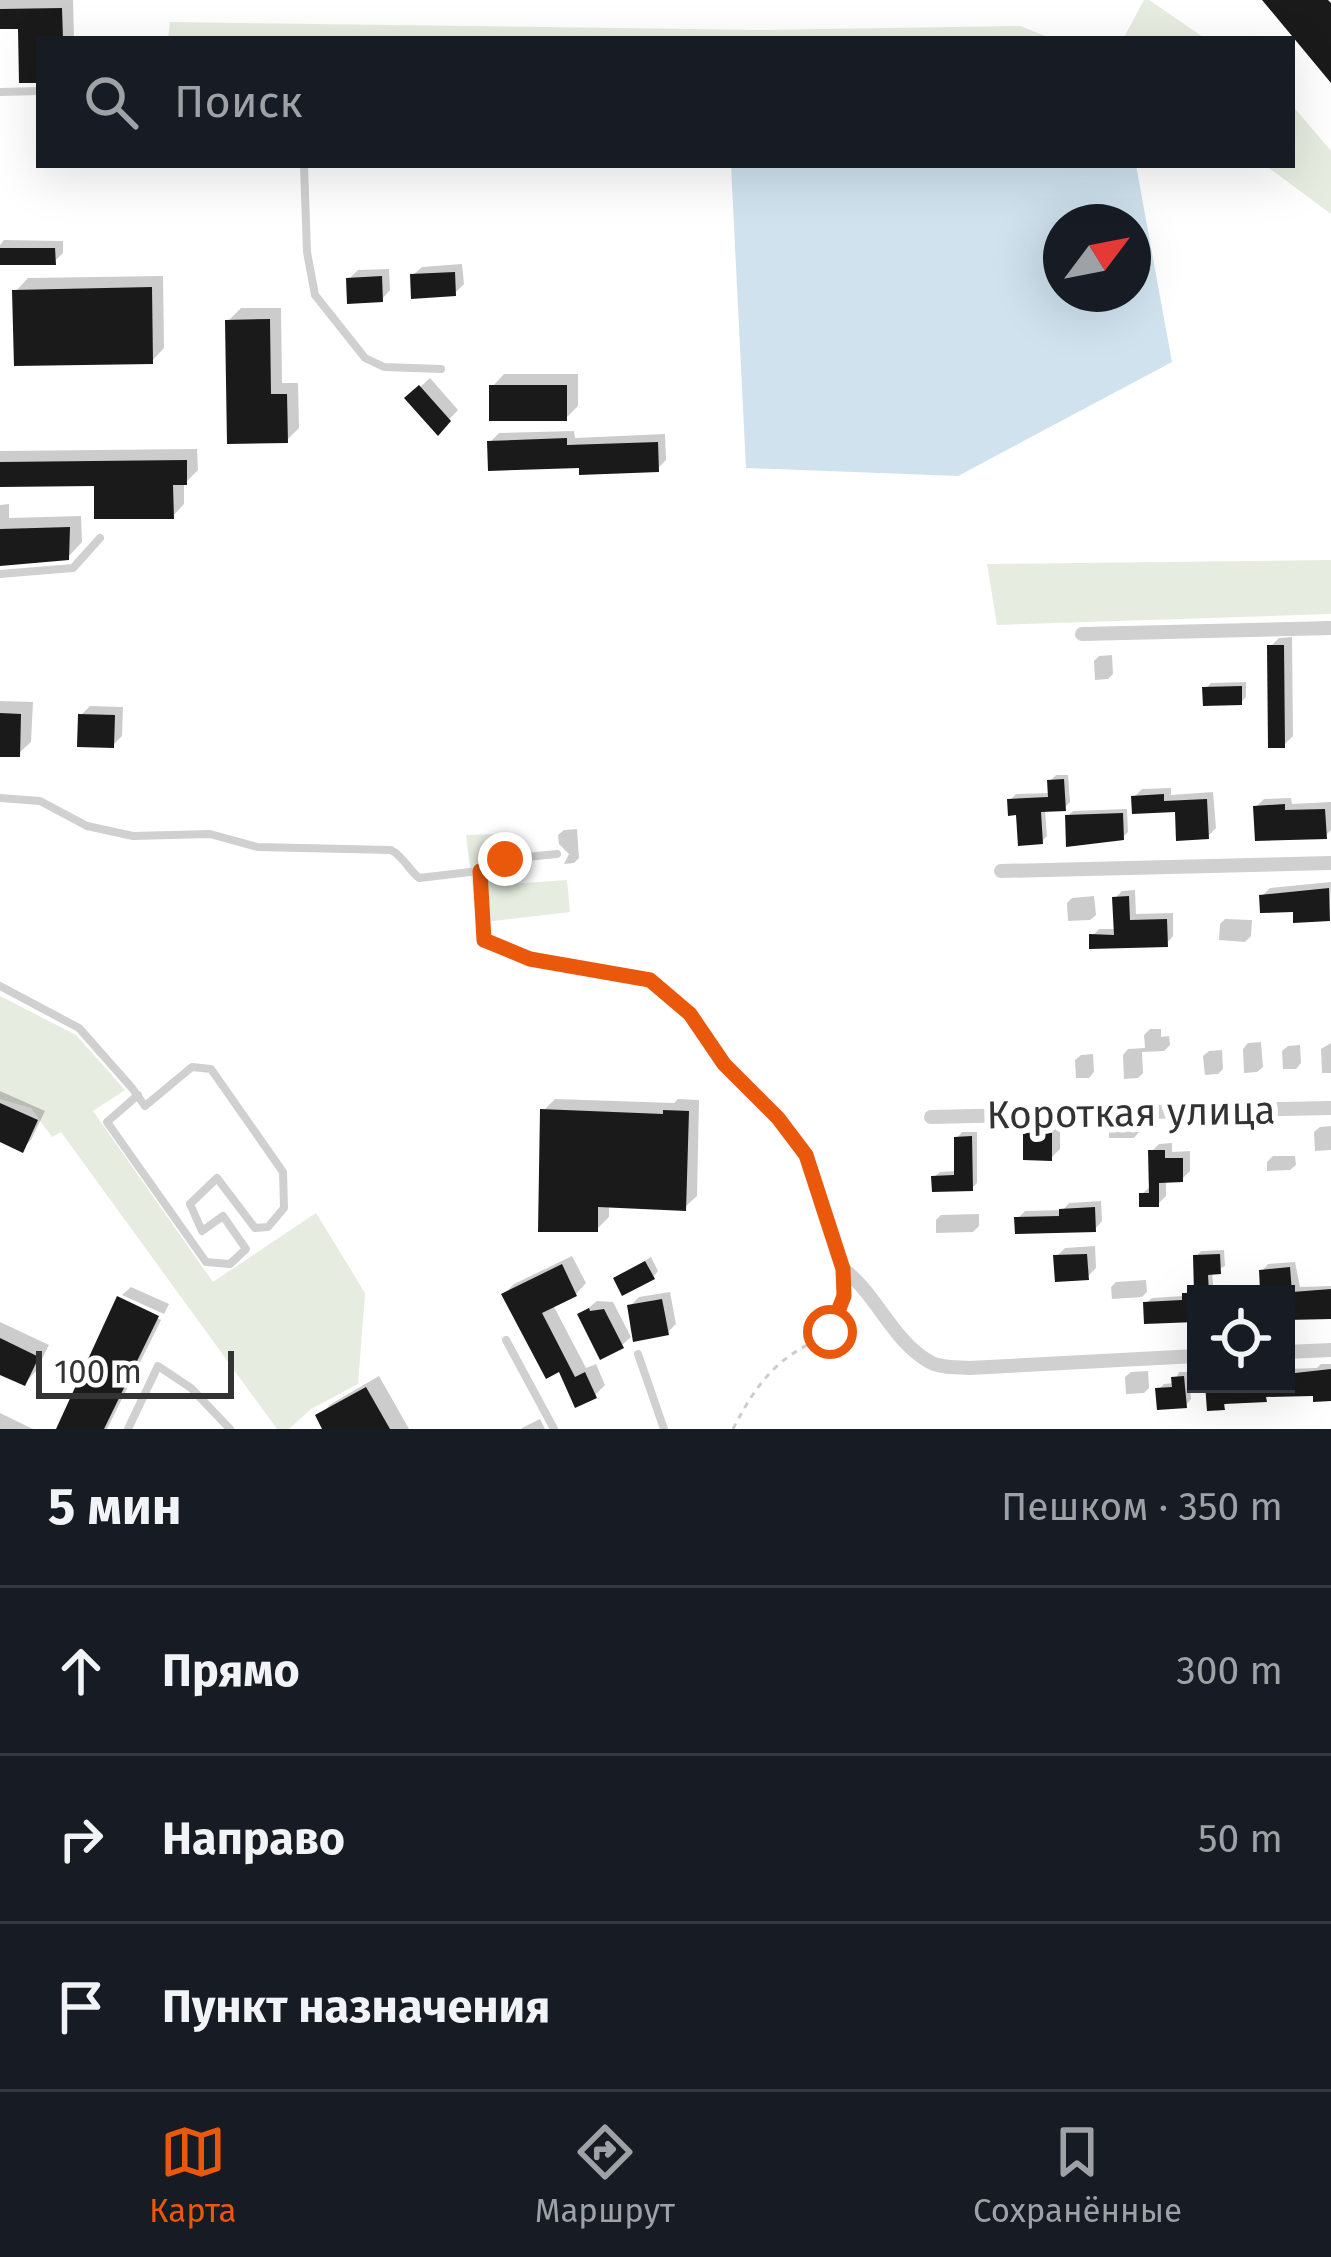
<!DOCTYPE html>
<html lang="ru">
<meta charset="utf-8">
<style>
:root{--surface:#171b24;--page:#20242c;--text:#f1f3f6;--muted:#9ea1a6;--line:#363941;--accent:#ea580c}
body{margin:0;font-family:"Fira Sans",sans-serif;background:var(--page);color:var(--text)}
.controls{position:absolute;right:36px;bottom:36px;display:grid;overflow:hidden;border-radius:0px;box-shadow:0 12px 48px #0002}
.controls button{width:108px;height:108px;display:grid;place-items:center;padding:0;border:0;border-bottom:3px solid var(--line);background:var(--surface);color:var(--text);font:60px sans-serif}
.compass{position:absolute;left:1043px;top:204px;width:108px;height:108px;border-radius:50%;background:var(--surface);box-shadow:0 12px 48px #0002;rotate:58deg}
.scale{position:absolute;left:36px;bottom:30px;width:198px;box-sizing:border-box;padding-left:12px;border:6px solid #333;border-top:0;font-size:33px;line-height:42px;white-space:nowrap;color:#333;-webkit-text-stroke:9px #fff;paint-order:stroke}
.stop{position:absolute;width:36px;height:36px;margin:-27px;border:9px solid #ea580c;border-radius:50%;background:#fff}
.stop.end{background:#ea580c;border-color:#fff;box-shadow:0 3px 12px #0008}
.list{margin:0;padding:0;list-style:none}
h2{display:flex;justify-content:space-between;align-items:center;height:156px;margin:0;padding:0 48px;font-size:51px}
h2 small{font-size:39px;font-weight:400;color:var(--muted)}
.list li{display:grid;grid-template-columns:78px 1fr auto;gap:36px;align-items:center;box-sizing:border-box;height:168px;padding:0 48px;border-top:3px solid var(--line)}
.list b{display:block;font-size:45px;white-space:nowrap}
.list em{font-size:39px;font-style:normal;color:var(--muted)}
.icon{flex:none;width:66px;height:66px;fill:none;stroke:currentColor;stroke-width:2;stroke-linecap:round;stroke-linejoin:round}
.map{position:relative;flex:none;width:1331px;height:1429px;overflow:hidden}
.search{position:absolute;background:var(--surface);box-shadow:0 12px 48px #0002;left:36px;right:36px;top:36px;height:132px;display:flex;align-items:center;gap:30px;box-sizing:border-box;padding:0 42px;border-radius:0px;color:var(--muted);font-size:45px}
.sheet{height:660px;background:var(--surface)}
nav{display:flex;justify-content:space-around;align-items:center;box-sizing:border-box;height:168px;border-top:3px solid var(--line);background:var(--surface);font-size:33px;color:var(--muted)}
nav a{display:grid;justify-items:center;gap:6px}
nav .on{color:var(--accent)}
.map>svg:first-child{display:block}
.green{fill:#e6ecdf}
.water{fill:#cfe2ee;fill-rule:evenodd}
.shadow{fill:#0003}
.building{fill:#1a1a1a}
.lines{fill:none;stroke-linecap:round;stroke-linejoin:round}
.path{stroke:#cdcdcd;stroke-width:3;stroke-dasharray:6 6;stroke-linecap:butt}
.service{stroke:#d0d0d0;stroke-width:8}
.minor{stroke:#d0d0d0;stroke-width:14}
.route{stroke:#ea580c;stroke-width:15}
.labels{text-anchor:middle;stroke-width:12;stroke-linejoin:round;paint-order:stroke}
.street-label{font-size:39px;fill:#333;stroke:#fff}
</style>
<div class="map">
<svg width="1331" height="1429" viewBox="0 0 1331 1429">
<rect width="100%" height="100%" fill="#fff"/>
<g class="green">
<polygon points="1144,0 1149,0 1206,39 1123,39"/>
<polygon points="170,22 759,30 1020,26 1053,39 168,39"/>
<polygon points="1292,105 1331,151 1331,214 1265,165 1292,165"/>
<polygon points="1331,560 1331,614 997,625 987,564"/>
<polygon points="500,834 510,884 567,880 570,912 477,923 466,835"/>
<polygon points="0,996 76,1035 125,1090 93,1111 213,1282 316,1213 365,1293 358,1384 311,1409 289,1429 277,1429 61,1132 52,1137 31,1108 0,1099"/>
</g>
<path class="water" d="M731 165H1136L1172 362 958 476 746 468ZM1061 222H1133V294H1061Z"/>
<g class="shadow">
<polygon points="0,0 73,0 74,39 39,39 39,81 21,26 0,26"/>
<polygon points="4,240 63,241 63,253 54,262 0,262 0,245"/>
<polygon points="462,264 464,284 455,293 413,275 422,267"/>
<polygon points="389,269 390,290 382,299 349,279 358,270"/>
<polygon points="163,276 164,348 152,361 16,291 28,278"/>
<polygon points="241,308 281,308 282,383 298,383 299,428 287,440 228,321"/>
<polygon points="504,374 578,374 578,406 566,418 492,387"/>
<polygon points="430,378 458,410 438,431 408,398"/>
<polygon points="574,431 575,438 665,434 666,460 657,469 582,464 490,442 499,433"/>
<polygon points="197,449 198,470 184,484 184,504 173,516 97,483 0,484 0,451"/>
<polygon points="9,504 9,518 81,516 82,542 70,555 0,563 0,505"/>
<polygon points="1292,637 1293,736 1284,745 1270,647 1279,638"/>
<polygon points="1112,655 1113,674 1108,679 1095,680 1094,661 1099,656"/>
<polygon points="1246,682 1246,697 1241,702 1206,688 1211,683"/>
<polygon points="0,701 33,702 31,742 18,754 0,753"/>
<polygon points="90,706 123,707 122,736 113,745 81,715"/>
<polygon points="1056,775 1068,775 1070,802 1064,808 1045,809 1047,836 1042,841 1010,800 1016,794 1051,793 1050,781"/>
<polygon points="1171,788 1171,795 1213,792 1216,828 1208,836 1178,809 1134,797 1142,789"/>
<polygon points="1291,798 1292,804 1331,802 1331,830 1325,836 1256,807 1264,799"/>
<polygon points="1127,809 1128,832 1123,837 1068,816 1073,811"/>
<polygon points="577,829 579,858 574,863 564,864 569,854 559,844 558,835 564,830"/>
<polygon points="1331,882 1329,918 1262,896 1270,888"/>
<polygon points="1135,890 1136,914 1173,913 1173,936 1166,944 1092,936 1099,929 1117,929 1115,898 1122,891"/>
<polygon points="1094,896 1096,915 1090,920 1068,921 1067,903 1072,898"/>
<polygon points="1225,919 1252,920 1251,936 1245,942 1219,940 1220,924"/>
<polygon points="1150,1029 1161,1029 1161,1037 1169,1036 1170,1045 1164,1051 1142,1052 1143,1073 1138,1078 1124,1079 1123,1055 1128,1049 1145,1048 1144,1035"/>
<polygon points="1261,1042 1263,1067 1257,1072 1244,1073 1243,1049 1248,1043"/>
<polygon points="1331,1043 1331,1073 1322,1073 1321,1049"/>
<polygon points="1300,1045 1301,1063 1296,1069 1283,1069 1282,1051 1288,1046"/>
<polygon points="1222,1050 1223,1069 1218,1074 1205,1075 1203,1056 1209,1051"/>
<polygon points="1093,1054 1094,1072 1089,1078 1076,1078 1075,1060 1081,1055"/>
<polygon points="0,1091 45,1111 31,1140 22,1149 0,1139"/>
<polygon points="555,1099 674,1103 678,1099 699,1100 697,1196 685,1207 609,1204 609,1217 597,1229 543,1111"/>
<polygon points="1114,1123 1139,1123 1139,1132 1134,1138 1109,1138 1109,1129"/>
<polygon points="1035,1125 1060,1125 1060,1149 1051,1158 1026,1134"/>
<polygon points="1331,1126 1331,1150 1315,1151 1314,1132 1320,1127"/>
<polygon points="962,1132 977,1132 977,1183 972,1188 934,1177 940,1172 957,1171 957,1138"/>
<polygon points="1172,1143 1172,1152 1190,1151 1190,1171 1182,1179 1166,1180 1166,1196 1158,1204 1142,1194 1152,1185 1151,1152 1159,1144"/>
<polygon points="1273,1156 1295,1156 1296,1165 1290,1170 1267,1171 1267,1162"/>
<polygon points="1101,1201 1102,1221 1095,1229 1018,1218 1025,1211 1063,1210 1069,1203"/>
<polygon points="979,1214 979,1226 973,1232 936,1233 936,1220 941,1215"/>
<polygon points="1095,1246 1096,1268 1087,1277 1056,1257 1065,1248"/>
<polygon points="1224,1250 1225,1266 1212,1272 1214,1294 1196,1294 1196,1319 1146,1303 1152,1298 1183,1296 1197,1289 1196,1257 1201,1251"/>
<polygon points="572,1256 586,1283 576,1294 553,1305 586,1368 596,1364 605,1385 595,1395 561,1368 504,1294 514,1284"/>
<polygon points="651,1257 658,1271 653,1277 616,1278"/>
<polygon points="1295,1262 1300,1287 1331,1286 1331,1316 1286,1306 1286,1294 1272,1294 1262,1271 1268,1264"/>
<polygon points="1146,1280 1147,1292 1142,1297 1112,1299 1111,1287 1116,1282"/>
<polygon points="131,1287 169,1304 164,1314 122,1295"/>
<polygon points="670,1292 676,1324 667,1333 630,1306 639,1297"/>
<polygon points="120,1298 161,1320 107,1429 59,1429"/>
<polygon points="597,1301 613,1302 631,1337 622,1345 580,1315"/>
<polygon points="0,1322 49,1345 36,1371 25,1383 0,1371"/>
<polygon points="1321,1364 1331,1364 1331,1398 1316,1393 1270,1394 1265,1399 1229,1401 1223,1407 1208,1384 1286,1384 1286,1369 1317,1368"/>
<polygon points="1148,1371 1149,1388 1144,1393 1126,1394 1125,1377 1131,1372"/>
<polygon points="1179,1372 1189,1372 1191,1399 1186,1405 1158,1390 1164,1384 1174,1383"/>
<polygon points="379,1376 409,1429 326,1429 319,1416 331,1404"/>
<polygon points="0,1413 33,1429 0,1429"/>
<polygon points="540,1419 545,1429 521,1429 524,1427"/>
</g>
<g class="building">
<polygon points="1262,0 1328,0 1331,3 1331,83"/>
<polygon points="62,8 63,39 39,39 39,83 19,83 18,29 0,29 0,9"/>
<polygon points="0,248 55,248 56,265 0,265"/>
<polygon points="455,272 456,296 411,299 410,274"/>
<polygon points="382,276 383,302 347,304 346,278"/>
<polygon points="152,287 153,364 14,366 12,290"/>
<polygon points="270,319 271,394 287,394 288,443 227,444 225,320"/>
<polygon points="419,385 451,421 438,436 404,398"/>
<rect x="489" y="385" width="78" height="36"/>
<polygon points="567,438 567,445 658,442 659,472 579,475 579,468 488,471 487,441"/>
<polygon points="187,460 187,485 173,485 174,519 94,519 94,486 0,487 0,462"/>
<polygon points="70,527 69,560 0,566 0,529"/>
<polygon points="1267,645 1284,645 1285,748 1268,748"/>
<polygon points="1242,686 1242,705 1203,706 1202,687"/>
<polygon points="0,713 21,714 20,757 0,757"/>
<polygon points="78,714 115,715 114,748 77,747"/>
<polygon points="1064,779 1066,811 1041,812 1043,844 1018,846 1016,815 1008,816 1007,799 1048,797 1047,780"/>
<polygon points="1164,794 1164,801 1207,799 1209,839 1176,841 1175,812 1132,814 1131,796"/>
<polygon points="1285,804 1285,810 1325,809 1327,839 1255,841 1253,806"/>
<polygon points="1123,813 1124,840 1066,847 1065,815"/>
<polygon points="1329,888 1330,921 1293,923 1293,912 1260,913 1259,895"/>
<polygon points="1129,896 1130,920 1167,919 1168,947 1089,949 1089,934 1114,935 1112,897"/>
<polygon points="0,1103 38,1120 23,1153 0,1142"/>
<polygon points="540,1109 663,1114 663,1110 689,1111 686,1211 598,1207 598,1232 538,1232"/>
<polygon points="1023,1133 1052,1133 1052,1161 1023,1160"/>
<polygon points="972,1136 973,1191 932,1192 931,1176 954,1175 954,1137"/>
<polygon points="1148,1150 1165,1150 1165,1158 1183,1158 1183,1182 1159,1183 1159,1207 1139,1207 1139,1193 1149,1193"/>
<polygon points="1095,1207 1096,1232 1015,1234 1014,1217 1059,1216 1059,1209"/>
<polygon points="1087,1254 1089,1280 1055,1282 1053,1255"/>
<polygon points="1220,1254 1221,1274 1208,1275 1209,1294 1196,1294 1196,1322 1144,1324 1143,1302 1182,1300 1182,1293 1194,1293 1193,1255"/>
<polygon points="645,1261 655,1279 622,1296 613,1278"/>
<polygon points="562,1264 577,1296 542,1313 575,1377 585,1372 597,1398 575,1408 559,1372 546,1379 501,1294"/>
<polygon points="1290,1267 1292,1292 1331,1289 1331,1319 1286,1320 1286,1294 1282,1294 1281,1288 1260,1290 1259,1270"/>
<polygon points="117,1296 159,1316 104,1429 56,1429"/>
<polygon points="662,1299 669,1335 633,1342 627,1305"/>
<polygon points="589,1308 590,1311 604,1309 624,1348 600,1360 577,1314"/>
<polygon points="0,1338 39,1357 25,1386 0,1375"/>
<polygon points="1331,1369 1331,1401 1313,1402 1313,1396 1266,1397 1267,1402 1224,1404 1225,1410 1207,1411 1205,1384 1286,1384 1286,1374"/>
<polygon points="1184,1376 1187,1408 1157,1410 1155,1388 1172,1387 1171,1377"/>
<polygon points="366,1387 390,1429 322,1429 315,1415"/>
</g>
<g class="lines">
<g class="path">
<polyline points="481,884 484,940 530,959 650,979 690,1014 723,1064 779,1118 806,1155 840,1258"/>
<path d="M733 1429C745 1406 757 1385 776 1367 806 1338 844 1339 843 1285"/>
</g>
<g class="service">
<polyline points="0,92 39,91"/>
<polyline points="304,165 307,252 315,295 365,358 384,367 441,369"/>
<polyline points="0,574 73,568 100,538"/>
<path d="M0 798 40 801 87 826 133 836 210 834 257 847 391 850C403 856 408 869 419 878L496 869 505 859 557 854"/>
<polyline points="0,986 79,1028 132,1088 145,1106 192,1067 211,1069 283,1172 284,1208 268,1227 255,1228 217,1178 190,1204 202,1231 223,1216 246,1249 230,1264 206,1262 107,1122 138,1095"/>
<polyline points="506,1340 554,1429"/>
<polyline points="638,1354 664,1429"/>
<polyline points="128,1429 158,1366 191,1388 230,1429"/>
</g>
<g class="minor">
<polyline points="1082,634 1331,628"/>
<polyline points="1001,871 1331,863"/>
<polyline points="931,1117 1331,1108"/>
<path d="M843 1269C876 1293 893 1342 930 1362 940 1368 957 1367 969 1368L1196 1356"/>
<polyline points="1286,1352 1331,1350"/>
</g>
</g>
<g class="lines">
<polyline class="route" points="505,859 496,869 480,871 484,940 530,959 650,980 690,1014 724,1064 778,1118 806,1155 843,1269 844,1296 830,1332"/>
</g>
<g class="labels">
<g class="street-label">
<text transform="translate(1131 1112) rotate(-1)" y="14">Короткая улица</text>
</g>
</g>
</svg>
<div class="controls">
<button><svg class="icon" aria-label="locate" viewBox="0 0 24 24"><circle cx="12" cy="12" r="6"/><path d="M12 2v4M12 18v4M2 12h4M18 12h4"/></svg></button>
</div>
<svg class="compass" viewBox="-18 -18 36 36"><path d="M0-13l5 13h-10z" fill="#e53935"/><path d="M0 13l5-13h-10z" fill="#9ea1a6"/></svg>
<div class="scale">100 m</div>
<div class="stop" style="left:830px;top:1332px"></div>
<div class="stop end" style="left:505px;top:859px"></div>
<div class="search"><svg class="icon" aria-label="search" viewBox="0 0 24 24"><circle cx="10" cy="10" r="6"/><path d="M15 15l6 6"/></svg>Поиск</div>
</div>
<section class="sheet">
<h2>5 мин<small>Пешком · 350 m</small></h2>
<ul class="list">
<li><svg class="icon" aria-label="ahead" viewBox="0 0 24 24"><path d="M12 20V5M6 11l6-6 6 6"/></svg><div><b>Прямо</b></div><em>300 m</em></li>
<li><svg class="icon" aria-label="right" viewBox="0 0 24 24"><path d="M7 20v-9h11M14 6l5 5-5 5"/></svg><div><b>Направо</b></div><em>50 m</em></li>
<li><svg class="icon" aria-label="arrive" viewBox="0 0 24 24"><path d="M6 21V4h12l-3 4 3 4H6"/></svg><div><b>Пункт назначения</b></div></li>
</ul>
</section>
<nav>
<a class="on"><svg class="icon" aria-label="map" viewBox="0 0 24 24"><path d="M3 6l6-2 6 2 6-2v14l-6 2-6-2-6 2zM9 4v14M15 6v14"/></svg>Карта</a>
<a><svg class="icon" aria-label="directions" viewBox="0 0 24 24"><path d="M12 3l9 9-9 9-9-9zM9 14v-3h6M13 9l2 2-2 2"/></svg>Маршрут</a>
<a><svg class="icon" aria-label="saved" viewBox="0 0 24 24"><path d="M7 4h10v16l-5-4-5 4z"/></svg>Сохранённые</a>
</nav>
